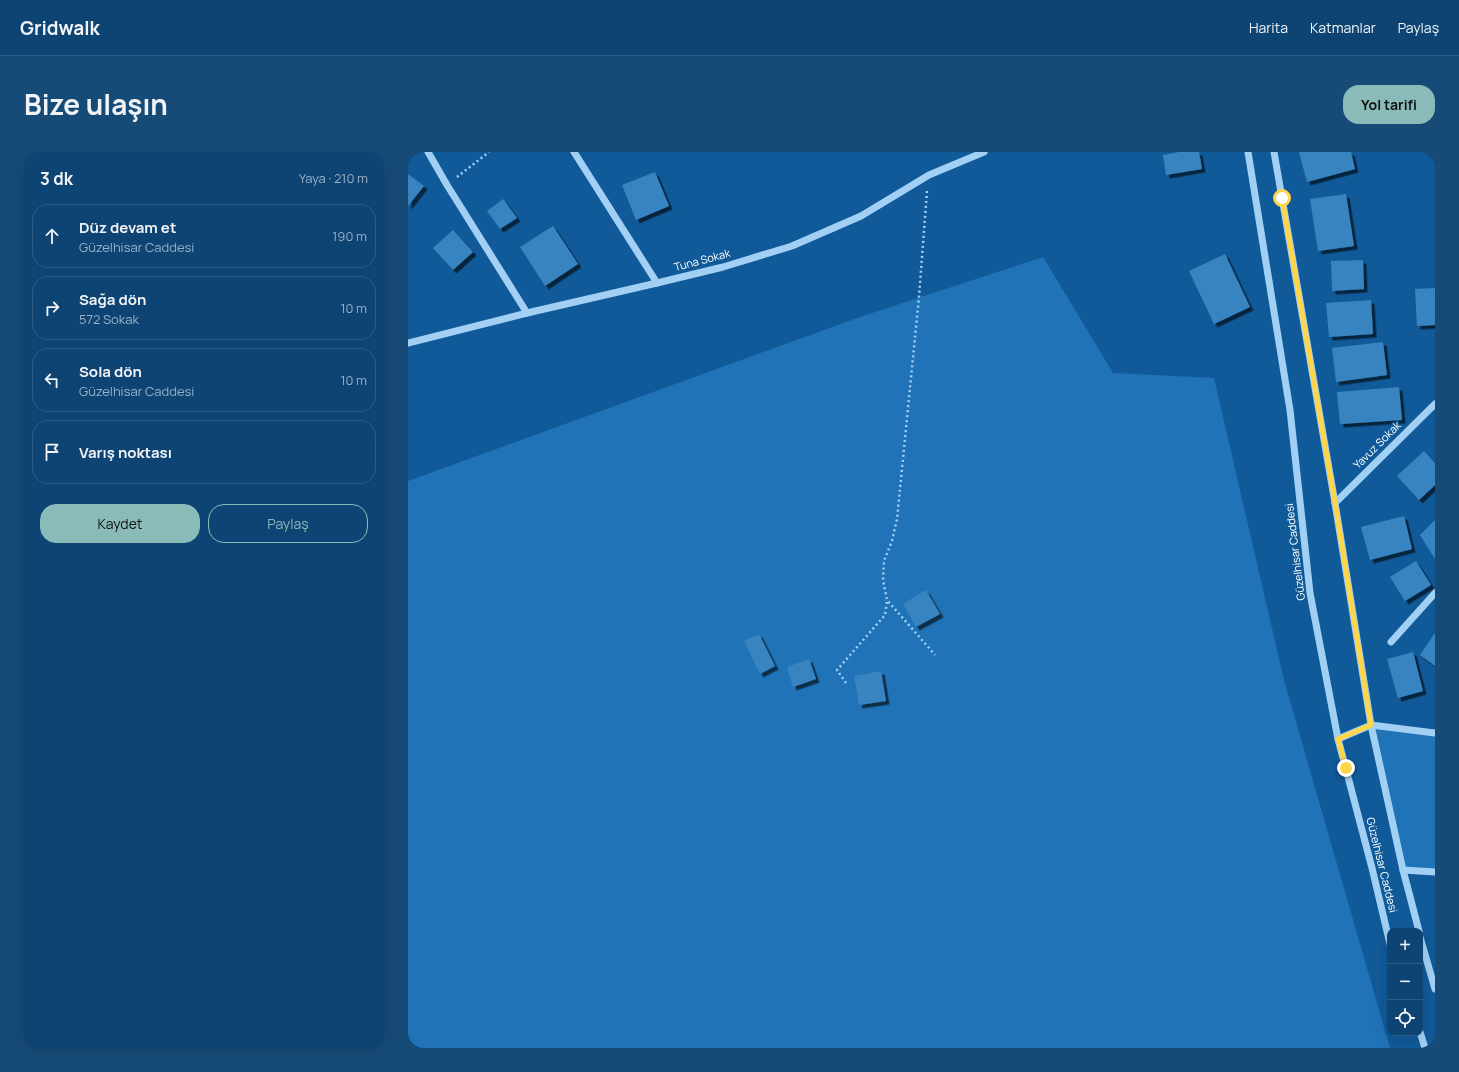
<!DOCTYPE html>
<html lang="tr">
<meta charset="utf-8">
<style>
:root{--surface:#0d4473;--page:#164b78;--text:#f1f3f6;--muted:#9ab0c4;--line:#2d5c85;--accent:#8bbbb9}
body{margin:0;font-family:Manrope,sans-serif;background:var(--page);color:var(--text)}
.controls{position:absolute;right:12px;bottom:12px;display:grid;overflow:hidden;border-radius:8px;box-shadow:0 4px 16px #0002}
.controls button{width:36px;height:36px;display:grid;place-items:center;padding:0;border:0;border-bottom:1px solid var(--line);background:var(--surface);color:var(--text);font:20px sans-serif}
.stop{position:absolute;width:12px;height:12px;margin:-9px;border:3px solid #ffd54a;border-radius:50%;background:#fff}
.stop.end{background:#ffd54a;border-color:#fff;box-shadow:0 1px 4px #0008}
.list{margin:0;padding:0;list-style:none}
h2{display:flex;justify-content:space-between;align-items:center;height:52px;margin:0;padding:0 16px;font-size:17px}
h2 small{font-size:13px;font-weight:400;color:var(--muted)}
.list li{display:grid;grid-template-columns:26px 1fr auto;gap:12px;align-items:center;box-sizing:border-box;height:64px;margin:0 8px 8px;padding:0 8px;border:1px solid var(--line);border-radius:16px}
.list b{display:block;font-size:15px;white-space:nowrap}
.list p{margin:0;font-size:13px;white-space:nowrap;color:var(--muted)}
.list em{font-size:13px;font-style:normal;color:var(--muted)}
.actions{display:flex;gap:8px;padding:12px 16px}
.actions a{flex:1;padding:9px 0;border:1px solid var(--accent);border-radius:16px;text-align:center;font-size:14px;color:var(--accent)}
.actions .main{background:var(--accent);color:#111}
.icon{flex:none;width:22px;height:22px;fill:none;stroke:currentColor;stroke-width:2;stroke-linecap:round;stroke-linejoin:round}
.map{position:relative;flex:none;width:1027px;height:896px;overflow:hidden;border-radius:16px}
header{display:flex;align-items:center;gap:24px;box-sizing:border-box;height:56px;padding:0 20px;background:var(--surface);border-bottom:1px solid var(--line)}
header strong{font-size:19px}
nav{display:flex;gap:22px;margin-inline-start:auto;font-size:14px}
.intro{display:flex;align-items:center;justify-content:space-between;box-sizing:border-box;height:96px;padding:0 24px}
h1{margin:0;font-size:28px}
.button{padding:10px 18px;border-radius:16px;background:var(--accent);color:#111;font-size:14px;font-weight:700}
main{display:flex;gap:24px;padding:0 24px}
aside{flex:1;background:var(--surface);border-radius:16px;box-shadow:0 4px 16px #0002}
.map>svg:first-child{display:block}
.green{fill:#1f73b6}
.building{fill:#3984c1;filter:url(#shadow)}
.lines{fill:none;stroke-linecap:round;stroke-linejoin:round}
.path{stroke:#a2d0f4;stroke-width:2.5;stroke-dasharray:2 3;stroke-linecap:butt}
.minor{stroke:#a2d0f4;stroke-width:7}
.route{stroke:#ffd54a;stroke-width:5}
.labels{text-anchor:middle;stroke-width:3;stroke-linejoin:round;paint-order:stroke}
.street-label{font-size:11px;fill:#fff;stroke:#115a99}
</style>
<header>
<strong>Gridwalk</strong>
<nav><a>Harita</a><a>Katmanlar</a><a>Paylaş</a></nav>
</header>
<div class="intro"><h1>Bize ulaşın</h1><a class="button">Yol tarifi</a></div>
<main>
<aside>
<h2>3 dk<small>Yaya · 210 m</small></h2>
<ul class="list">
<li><svg class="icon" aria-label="ahead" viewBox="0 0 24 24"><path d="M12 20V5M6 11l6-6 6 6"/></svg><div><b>Düz devam et</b><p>Güzelhisar Caddesi</p></div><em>190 m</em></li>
<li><svg class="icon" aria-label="right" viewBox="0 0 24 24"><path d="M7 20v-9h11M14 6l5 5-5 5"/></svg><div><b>Sağa dön</b><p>572 Sokak</p></div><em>10 m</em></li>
<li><svg class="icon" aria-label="left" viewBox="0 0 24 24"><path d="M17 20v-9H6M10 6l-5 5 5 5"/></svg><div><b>Sola dön</b><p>Güzelhisar Caddesi</p></div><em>10 m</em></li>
<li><svg class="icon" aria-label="arrive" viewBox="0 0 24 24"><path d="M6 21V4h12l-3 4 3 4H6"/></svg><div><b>Varış noktası</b></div></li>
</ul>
<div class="actions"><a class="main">Kaydet</a><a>Paylaş</a></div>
</aside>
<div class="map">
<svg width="1027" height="896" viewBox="0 0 1027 896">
<defs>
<filter id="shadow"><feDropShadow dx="3.5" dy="3.5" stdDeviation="0" flood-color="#0009"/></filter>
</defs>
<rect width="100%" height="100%" fill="#115a99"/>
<g class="green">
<polygon points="635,105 705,221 806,226 876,528 982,896 0,896 0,329 452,165"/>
<polygon points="963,573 1027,581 1027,720 995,718"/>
</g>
<g class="building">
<polygon points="771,0 791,0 794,17 758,23 755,3"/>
<polygon points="891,0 943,0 947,17 899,30"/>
<polygon points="247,20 261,54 228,68 214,33"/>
<polygon points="0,22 16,34 0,54"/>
<polygon points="938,42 946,94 910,99 902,47"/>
<polygon points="95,47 109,66 92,77 79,59"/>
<polygon points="145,74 170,112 137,134 112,95"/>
<polygon points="45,78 65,100 45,118 25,96"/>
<polygon points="817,102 842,155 806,172 781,119"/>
<polygon points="955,108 956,137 924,139 923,109"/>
<polygon points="1027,136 1027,173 1009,174 1007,137"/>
<polygon points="963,148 965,182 921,185 918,151"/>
<polygon points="975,190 979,223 928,230 924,196"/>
<polygon points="991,235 994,268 932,272 929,240"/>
<polygon points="1016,299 1027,311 1027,333 1011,348 989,324"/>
<polygon points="996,364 1004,397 962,408 953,375"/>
<polygon points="1027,368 1027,407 1012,383"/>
<polygon points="1008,409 1023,433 997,449 982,425"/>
<polygon points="518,438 532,462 508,475 495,452"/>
<polygon points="1027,481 1027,514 1012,503"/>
<polygon points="351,482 367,514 352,522 336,489"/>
<polygon points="1005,500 1015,539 990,546 979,507"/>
<polygon points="401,507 408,527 385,535 379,515"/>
<polygon points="473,519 478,549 451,553 446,524"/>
</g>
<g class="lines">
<g class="path">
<polyline points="49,25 81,0"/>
<polyline points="519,39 511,145 489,367 484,389 476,409 475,428 479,448 527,503"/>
<polyline points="438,531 429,518 477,463 479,449"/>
</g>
<g class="minor">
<polyline points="20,0 39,33 119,161"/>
<polyline points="166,0 249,131"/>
<polyline points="840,0 882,258 902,441 930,587 964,716 982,792"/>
<polyline points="866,0 927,351 963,573 995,718 1011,779"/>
<polyline points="0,191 119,161 249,131 315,115 384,94 453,64 521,23 576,0"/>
<polyline points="927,351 1027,252"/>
<polyline points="983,490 1027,441"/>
<polyline points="930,587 963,573 1027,581"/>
<polyline points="995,718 1027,720"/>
<polyline points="1012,785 1027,837"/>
<polyline points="1012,880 1017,896"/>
</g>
</g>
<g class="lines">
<polyline class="route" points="874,46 927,351 963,573 930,587 938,616"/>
</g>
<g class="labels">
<g class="street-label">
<text transform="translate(294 108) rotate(-15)" y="4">Tuna Sokak</text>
<text transform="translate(969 293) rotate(-45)" y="4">Yavuz Sokak</text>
<text transform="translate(887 400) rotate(-97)" y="4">Güzelhisar Caddesi</text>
<text transform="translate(974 713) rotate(76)" y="4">Güzelhisar Caddesi</text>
</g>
</g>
</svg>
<div class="controls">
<button>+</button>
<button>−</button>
<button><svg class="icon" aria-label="locate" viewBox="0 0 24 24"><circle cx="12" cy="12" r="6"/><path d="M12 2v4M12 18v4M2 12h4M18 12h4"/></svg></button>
</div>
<div class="stop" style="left:874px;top:46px"></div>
<div class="stop end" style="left:938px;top:616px"></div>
</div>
</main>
